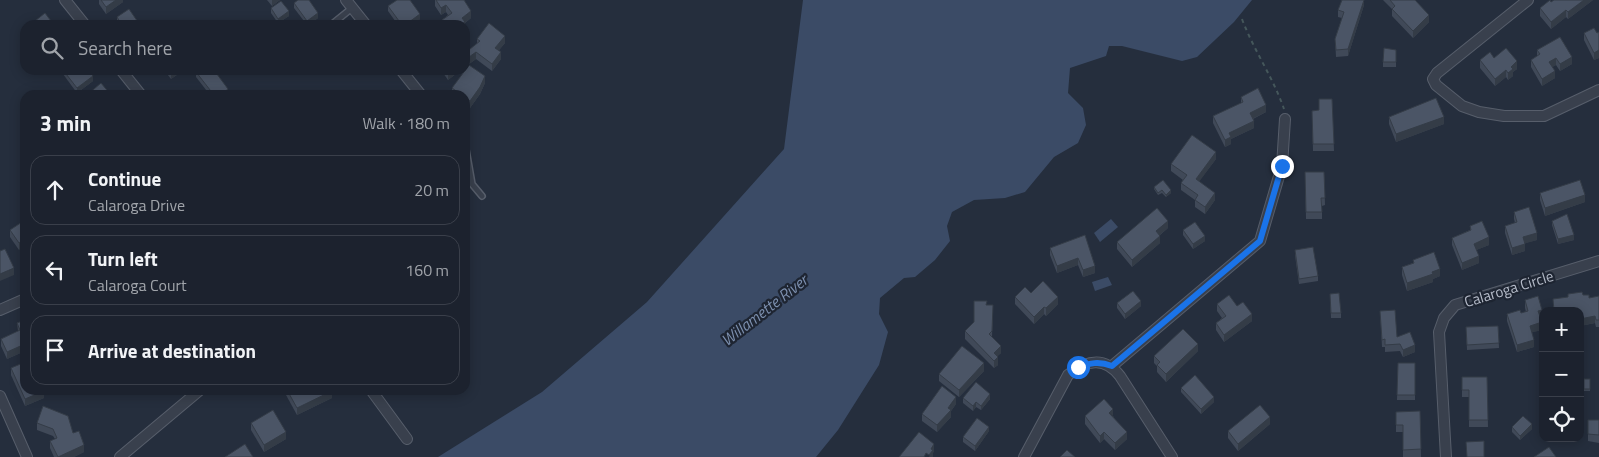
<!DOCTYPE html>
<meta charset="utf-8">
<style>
:root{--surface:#1c222e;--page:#292f3a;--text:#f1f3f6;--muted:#a0a4aa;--line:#3a3f4a}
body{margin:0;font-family:"Titillium Web",sans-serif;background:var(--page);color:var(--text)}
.controls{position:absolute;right:15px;bottom:15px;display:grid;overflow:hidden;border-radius:10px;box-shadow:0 2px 12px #0003}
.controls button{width:45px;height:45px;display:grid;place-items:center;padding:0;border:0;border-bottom:1px solid var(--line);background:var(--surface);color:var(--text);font:25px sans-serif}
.stop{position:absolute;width:15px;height:15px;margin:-11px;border:4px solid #1a73e8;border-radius:50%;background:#fff}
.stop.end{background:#1a73e8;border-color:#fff;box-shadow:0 1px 5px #0008}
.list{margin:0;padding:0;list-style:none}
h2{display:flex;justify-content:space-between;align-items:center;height:65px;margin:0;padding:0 20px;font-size:21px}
h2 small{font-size:16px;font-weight:400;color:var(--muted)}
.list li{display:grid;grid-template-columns:32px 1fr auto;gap:15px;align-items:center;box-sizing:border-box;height:70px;margin:0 10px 10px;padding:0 10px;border:1px solid var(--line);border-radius:15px}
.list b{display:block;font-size:19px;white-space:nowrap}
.list p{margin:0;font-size:16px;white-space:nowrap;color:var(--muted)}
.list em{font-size:16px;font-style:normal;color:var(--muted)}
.icon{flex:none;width:28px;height:28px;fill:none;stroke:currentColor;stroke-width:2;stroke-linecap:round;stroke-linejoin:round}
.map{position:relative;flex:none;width:1599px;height:457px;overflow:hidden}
.search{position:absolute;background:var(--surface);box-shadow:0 2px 12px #0003;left:20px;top:20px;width:450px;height:55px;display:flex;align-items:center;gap:12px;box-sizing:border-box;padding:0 18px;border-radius:15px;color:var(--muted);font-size:19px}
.panel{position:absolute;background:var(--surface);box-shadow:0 2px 12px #0003;left:20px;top:90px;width:450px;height:305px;border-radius:15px}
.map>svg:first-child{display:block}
.water{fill:#3b4b66}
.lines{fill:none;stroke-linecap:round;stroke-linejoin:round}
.lane-casing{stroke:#575e6b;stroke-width:8}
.street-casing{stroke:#575e6b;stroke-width:12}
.path{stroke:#45575b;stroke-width:2;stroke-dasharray:4 4;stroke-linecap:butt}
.lane{stroke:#39404d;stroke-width:5}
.street{stroke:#39404d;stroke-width:10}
.wall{fill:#404958}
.shaded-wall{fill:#343c47}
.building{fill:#4b5566;stroke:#343c47}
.route{stroke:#1a73e8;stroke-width:6}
.labels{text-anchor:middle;stroke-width:4.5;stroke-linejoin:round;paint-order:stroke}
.street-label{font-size:15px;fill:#b5bbc8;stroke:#1e2532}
.water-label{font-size:16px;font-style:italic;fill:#7d90af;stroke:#1e2532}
</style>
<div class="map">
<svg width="1599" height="457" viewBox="0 0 1599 457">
<rect width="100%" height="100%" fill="#252e3d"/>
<g class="water">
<polygon points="803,0 1252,0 1234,22 1197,57 1182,61 1122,46 1109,46 1106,56 1070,68 1068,93 1083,108 1086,125 1078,143 1054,157 1025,192 1005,198 974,200 952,212 947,226 950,241 935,260 915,277 904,278 880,298 879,314 888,332 879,365 838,430 816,457 438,457 542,392 647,302 784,149"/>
<polygon points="1111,219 1118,227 1100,242 1094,233"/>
<polygon points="1108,277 1112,285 1095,291 1092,282"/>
</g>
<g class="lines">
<defs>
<g id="lane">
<polyline points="331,25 352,8"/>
<polyline points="465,144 472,184 482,196"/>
</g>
<g id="street">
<polyline points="65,0 85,25"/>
<polyline points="346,0 366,25"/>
<polyline points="1528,0 1437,73 1433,79 1436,85 1462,106 1479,112 1504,116 1544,116 1599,90"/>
<polyline points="121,70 141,95"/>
<polyline points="401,70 421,95"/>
<polyline points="0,310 25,299"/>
<polyline points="1112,366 1260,241 1282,166 1285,119"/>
<polyline points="371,390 407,439"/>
<polyline points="0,396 27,457"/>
<polyline points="120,457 200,390"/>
<path d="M1024 457 1068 375C1087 360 1104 356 1120 376L1172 457"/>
<polyline points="1446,457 1439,332 1444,318 1455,305 1599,261"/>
</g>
</defs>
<use href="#lane" class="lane-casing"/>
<use href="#street" class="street-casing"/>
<path class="path" d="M1242 19C1254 51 1273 77 1284 109"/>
<use href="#lane" class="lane"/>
<use href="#street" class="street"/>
</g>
<g class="wall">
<polygon points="99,0 123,0 123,2 106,14 99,4"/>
<polygon points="267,0 280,0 272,6"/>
<polygon points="435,0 464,0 471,18 465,23 465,25 442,25 442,20 448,15 446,12 441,15 435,6"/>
<polygon points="1364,0 1364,5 1348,56 1336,57 1335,39 1342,18 1338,17 1338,10"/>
<polygon points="1383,0 1415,0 1429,22 1413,38 1392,16 1392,9"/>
<polygon points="1593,0 1568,19 1566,17 1551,29 1540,16 1540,8 1551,2"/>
<polygon points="294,3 318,18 309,25 307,25 294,8"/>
<polygon points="388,6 420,19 412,25 398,25 388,11"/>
<polygon points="271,8 289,16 278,23 271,13"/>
<polygon points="117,17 140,25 119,25 117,22"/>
<polygon points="1599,32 1599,58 1594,60 1584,40 1584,33 1597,33"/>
<polygon points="477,39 505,43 499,50 501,59 492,71 476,59 465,67 465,53 477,44"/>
<polygon points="1537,50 1572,64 1560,71 1556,65 1552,67 1555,78 1542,86 1531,67 1531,60 1537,56"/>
<polygon points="1494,58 1517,69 1513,72 1513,76 1508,80 1506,77 1495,86 1480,68 1480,60"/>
<rect x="1383" y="62" width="13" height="5"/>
<polygon points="60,70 89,70 93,81 77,93"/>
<polygon points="164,70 184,70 171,79"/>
<polygon points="441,70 461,70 448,80"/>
<polygon points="196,72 228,94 227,95 210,95 196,77"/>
<polygon points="485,83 480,94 470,108 465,105 465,95 452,95 452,88"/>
<polygon points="1241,97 1266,112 1253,119 1254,128 1231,139 1231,144 1225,147 1213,123 1213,116 1241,103"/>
<polygon points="1332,99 1334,151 1313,151 1312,111 1319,110"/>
<polygon points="1389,117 1444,124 1396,142 1389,124"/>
<polygon points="1216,159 1199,181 1215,200 1205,214 1195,207 1195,200 1181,190 1181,183 1183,180 1171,171 1171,164"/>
<polygon points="1305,172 1324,172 1325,205 1322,206 1322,219 1306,219"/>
<polygon points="1154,187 1171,193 1166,197 1162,193 1158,195 1154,189"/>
<polygon points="1540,193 1585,202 1545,216 1540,200"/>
<polygon points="1514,212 1537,240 1525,243 1525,251 1512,255 1505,233 1505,226 1515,223 1514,219"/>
<polygon points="25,220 19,250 10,237 10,230"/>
<polygon points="1552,221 1574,240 1558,244 1552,225"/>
<polygon points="1470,226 1489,245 1476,250 1479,263 1462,270 1452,245 1452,238 1470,230"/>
<polygon points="1168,228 1160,235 1160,243 1132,267 1117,249 1117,242"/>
<polygon points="1183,230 1205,241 1193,249 1183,235"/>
<polygon points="1085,235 1095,273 1083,277 1078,265 1057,273 1050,255 1050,248"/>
<polygon points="1295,250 1318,276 1318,281 1299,284 1295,255"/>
<polygon points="1413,260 1440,276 1433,279 1433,282 1407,291 1402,275 1402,267 1413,263"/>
<polygon points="1031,293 1058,304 1046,316 1044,314 1034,324 1015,304 1015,297"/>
<polygon points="1330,294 1341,313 1341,318 1331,318"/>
<polygon points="1568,294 1583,295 1589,298 1599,296 1599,327 1596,327 1595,323 1580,326 1580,311 1553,311 1553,299 1568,298"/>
<polygon points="1525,300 1542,317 1540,318 1542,330 1532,332 1534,347 1517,352 1507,321 1507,314 1521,313 1526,312 1525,308"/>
<polygon points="1117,303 1141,306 1125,319 1117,308"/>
<polygon points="1217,304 1237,306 1252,321 1224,342 1216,330 1216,323 1222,318 1217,311"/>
<polygon points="986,305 993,305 992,338 1001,353 997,356 998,365 994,368 965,339 965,331 974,322"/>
<polygon points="1380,311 1397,337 1415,352 1403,357 1400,351 1385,352 1385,347 1382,347"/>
<polygon points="25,320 25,351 7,359 1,346 1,339 18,331 17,323"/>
<polygon points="1498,326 1499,348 1467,350 1466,327"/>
<polygon points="1198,351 1166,382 1157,372 1157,366 1154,363 1154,356"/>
<polygon points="1398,363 1415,363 1415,400 1397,400"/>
<polygon points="11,368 44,398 25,406 11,375"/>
<polygon points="984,371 959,397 939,381 939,374"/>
<polygon points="1462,377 1487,377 1488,427 1469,427 1469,397 1462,397"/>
<rect x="1584" y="379" width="6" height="12"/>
<polygon points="1181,388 1214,402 1201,414 1181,392"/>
<polygon points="286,390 332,390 332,398 297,415 286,395"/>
<polygon points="963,398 990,399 981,410 976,407 973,411 963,403"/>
<polygon points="956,404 951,411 951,417 937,432 922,421 922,414"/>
<polygon points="1420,411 1421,457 1403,457 1403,432 1396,432 1396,412"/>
<polygon points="1085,416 1113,416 1127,439 1115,450 1104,439 1100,443 1085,424"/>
<polygon points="1588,420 1599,420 1599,443 1588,441"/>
<polygon points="37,423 73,433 84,452 74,457 54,457 50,448 50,441 55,439 53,436 37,430"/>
<polygon points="251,423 286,439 264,452 251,430"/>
<polygon points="1270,424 1238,451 1228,438 1228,431"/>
<polygon points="1512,427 1532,429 1520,440 1512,432"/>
<polygon points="989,431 975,451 963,442 963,437"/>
</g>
<g class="shaded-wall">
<polygon points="116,0 123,0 123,2 106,14 106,7"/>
<polygon points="272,0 280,0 272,6"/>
<polygon points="1364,0 1364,5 1348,56 1348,49"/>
<polygon points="1584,0 1593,0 1568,19 1568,12"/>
<polygon points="446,5 446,12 441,15 441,8"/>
<polygon points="1566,10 1566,17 1551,29 1551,22"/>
<polygon points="289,11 289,16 278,23 278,19"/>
<polygon points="471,11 471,18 465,23 465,25 460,25 462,18"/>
<polygon points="318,13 318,18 309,25 307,25 307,21"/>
<polygon points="420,14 420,19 412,25 405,25"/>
<polygon points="1429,15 1429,22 1413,38 1413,31"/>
<polygon points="505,36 505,43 495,55 495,48"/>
<polygon points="1599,50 1599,58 1594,60 1594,53"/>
<polygon points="476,52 476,59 465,67 465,60"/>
<polygon points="501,52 501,59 492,71 492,64"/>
<polygon points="1572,57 1572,64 1560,71 1560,64"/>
<polygon points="1556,58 1556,65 1549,69 1549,62"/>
<polygon points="1517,61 1517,69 1513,72 1513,76 1508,80 1508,73 1511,67"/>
<polygon points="174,70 184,70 171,79 171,72"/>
<polygon points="452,70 461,70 448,80 448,73"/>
<polygon points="1506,70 1506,77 1495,86 1495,79"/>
<polygon points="1555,71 1555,78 1542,86 1542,79"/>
<polygon points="93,76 93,81 77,93 77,88"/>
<polygon points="485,76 485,83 480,94 470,108 470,101"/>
<polygon points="228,89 228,94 227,95 221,95"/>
<polygon points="1266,105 1266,112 1250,120 1250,113"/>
<polygon points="1444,117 1444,124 1396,142 1396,134"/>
<polygon points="1254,121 1254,128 1231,139 1231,144 1225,147 1225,140 1229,133"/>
<polygon points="1216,152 1216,159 1196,186 1196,179"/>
<polygon points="1171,190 1171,193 1166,197 1166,195"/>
<polygon points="1215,193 1215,200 1205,214 1205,207"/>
<polygon points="1585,195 1585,202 1545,216 1545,208"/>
<polygon points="1168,221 1168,228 1156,238 1156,231"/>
<polygon points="1537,233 1537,240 1523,244 1523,237"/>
<polygon points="1574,235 1574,240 1558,244 1558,239"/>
<polygon points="1160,236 1160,243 1132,267 1132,260"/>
<polygon points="1205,236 1205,241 1193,249 1193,244"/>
<polygon points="1489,237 1489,245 1474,251 1474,244"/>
<polygon points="25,239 25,246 19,250 19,243"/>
<polygon points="1525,244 1525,251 1512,255 1512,248"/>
<polygon points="1479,256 1479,263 1462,270 1462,263"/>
<polygon points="1078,258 1078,265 1057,273 1057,266"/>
<polygon points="1095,266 1095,273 1083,277 1083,270"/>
<polygon points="14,268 14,275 0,281 0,274"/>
<polygon points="1440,269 1440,276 1433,279 1433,282 1407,291 1407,283 1432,272"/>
<polygon points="1058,297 1058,304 1046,316 1046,308"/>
<polygon points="1141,301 1141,306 1125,319 1125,314"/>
<polygon points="1044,307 1044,314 1034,324 1034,317"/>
<polygon points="1542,310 1542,317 1538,318 1538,311"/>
<polygon points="1252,314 1252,321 1224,342 1224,335"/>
<polygon points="1595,316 1595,323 1580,326 1580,319"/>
<polygon points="1542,322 1542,330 1530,333 1530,326"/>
<polygon points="1534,340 1534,347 1517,352 1517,345"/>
<polygon points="25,344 25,351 7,359 7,352"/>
<polygon points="1198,344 1198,351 1166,382 1166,374"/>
<polygon points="1415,345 1415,352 1403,357 1403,350"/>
<polygon points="1001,346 1001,353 994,360 994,353"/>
<polygon points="998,357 998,365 994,368 994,361"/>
<polygon points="984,363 984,371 959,397 959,390"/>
<polygon points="44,391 44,398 25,406 25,399"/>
<polygon points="332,391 332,398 297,415 297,408"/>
<polygon points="990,394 990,399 981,410 981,406"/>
<polygon points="956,397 956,404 951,411 951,417 937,432 937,425"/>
<polygon points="1214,397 1214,402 1201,414 1201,409"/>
<polygon points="976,402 976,407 973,411 973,406"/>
<polygon points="1113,409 1113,416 1109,413"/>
<polygon points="1270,417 1270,424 1238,451 1238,444"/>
<polygon points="1532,424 1532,429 1520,440 1520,436"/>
<polygon points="989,427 989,431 975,451 975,446"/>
<polygon points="286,432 286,439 264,452 264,445"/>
<polygon points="1104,432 1104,439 1100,443 1100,436"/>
<polygon points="1127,432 1127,439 1115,450 1115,443"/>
<polygon points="934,444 934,452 933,453 933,457 929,457 931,449"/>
<polygon points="84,445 84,452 74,457 58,457"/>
</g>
<g class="building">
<polygon points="101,0 116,0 106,7"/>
<polygon points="298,0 309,0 318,13 307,21 294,3"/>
<polygon points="397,0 410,0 420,14 405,25 402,25 388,6"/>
<polygon points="436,0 464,0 471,11 462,18 465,22 460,25 445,25 442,20 452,13 446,5 441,8"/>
<polygon points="1342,0 1364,0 1348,49 1336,50 1335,39 1344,12 1338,10"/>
<polygon points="1390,0 1415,0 1429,15 1413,31 1392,9 1395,6"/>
<polygon points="1550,0 1551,2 1554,0 1584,0 1568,12 1566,10 1551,22 1540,8"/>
<polygon points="281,1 289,11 278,19 271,8"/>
<polygon points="129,9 140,25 122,25 117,17"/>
<polygon points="45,13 54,25 30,25"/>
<polygon points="489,23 505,36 495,48 501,52 492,64 476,52 465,60 465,53 480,41 477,39"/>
<polygon points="1594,28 1597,33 1599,32 1599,50 1594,53 1584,33"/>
<polygon points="1560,37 1572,57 1560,64 1556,58 1549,62 1555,71 1542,79 1531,60 1540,54 1537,50"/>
<polygon points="1384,48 1396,50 1396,62 1383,62"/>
<polygon points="1506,48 1517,61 1511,67 1513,69 1508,73 1506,70 1495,79 1480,60 1490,52 1494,58"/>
<polygon points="469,65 485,76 480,87 470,101 465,98 465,95 462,95 452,88"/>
<polygon points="63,70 89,70 93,76 77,88"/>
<polygon points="198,70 214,70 228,89 221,95 214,95 196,72"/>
<polygon points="446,70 452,70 448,73"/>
<polygon points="101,83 111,95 87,95"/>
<polygon points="1258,88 1266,105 1250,113 1254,121 1229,133 1231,137 1225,140 1213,116 1243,102 1241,97"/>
<polygon points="334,92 336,95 329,95"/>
<polygon points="1436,98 1444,117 1396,134 1389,117"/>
<polygon points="1319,99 1332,99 1334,144 1313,144 1312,111 1319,110"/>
<polygon points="1192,135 1216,152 1196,179 1215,193 1205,207 1195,200 1198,195 1181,183 1187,175 1171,164"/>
<polygon points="1305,172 1324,172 1325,198 1321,198 1322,212 1306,212"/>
<polygon points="1163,180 1171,190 1166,195 1162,190 1158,193 1154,187"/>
<polygon points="1580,180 1585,195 1545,208 1540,193"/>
<polygon points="1529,207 1537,233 1523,237 1525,244 1512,248 1505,226 1517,222 1514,212"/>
<polygon points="1157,208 1168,221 1156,231 1160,236 1132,260 1117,242"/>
<polygon points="1567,214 1574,235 1558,239 1552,221"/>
<polygon points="25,220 25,239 19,243 10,230"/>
<polygon points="1482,221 1489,237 1474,244 1479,256 1462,263 1452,238 1471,230 1470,226"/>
<polygon points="1195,222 1205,236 1193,244 1183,230"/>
<polygon points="1085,235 1095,266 1083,270 1078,258 1057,266 1050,248"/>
<polygon points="1313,247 1318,276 1299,279 1295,250"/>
<polygon points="5,249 14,268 0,274 0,251"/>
<polygon points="1434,252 1440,269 1432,272 1433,274 1407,283 1402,267 1414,263 1413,260"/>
<polygon points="1043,281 1058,297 1046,308 1044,307 1034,317 1015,297 1025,287 1031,293"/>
<polygon points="1133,291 1141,301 1125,314 1117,303"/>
<polygon points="1582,292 1583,295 1589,295 1589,298 1599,296 1599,320 1596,320 1595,316 1580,319 1580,311 1554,311 1553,299 1568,297 1568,294"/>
<polygon points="1339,293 1341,313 1331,313 1330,294"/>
<polygon points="1229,295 1237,306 1243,302 1252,314 1224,335 1216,323 1226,316 1217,304"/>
<polygon points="1538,296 1542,310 1538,311 1542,322 1530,326 1534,340 1517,345 1507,314 1520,310 1521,313 1528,311 1525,300"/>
<polygon points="974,301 987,301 986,305 993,305 992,331 989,334 1001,346 994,353 998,357 994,361 965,331 974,322"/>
<polygon points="1395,310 1397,337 1410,332 1415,345 1403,350 1400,344 1385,345 1385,339 1382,340 1380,311"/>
<polygon points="25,320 25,344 7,352 1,339 20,330 17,323"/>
<polygon points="1498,326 1499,343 1467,345 1466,327"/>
<polygon points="1183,329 1198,344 1166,374 1157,365 1160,362 1154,356"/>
<polygon points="962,346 984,363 959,390 939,374"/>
<polygon points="25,362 25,390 44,390 44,391 25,399 11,368"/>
<polygon points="1398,363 1415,363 1415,395 1397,395"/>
<polygon points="1195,375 1214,397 1201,409 1181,388"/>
<polygon points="1462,377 1487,377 1488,420 1469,420 1469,390 1462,390"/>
<rect x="1584" y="379" width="6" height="10"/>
<polygon points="976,382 990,394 981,406 976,402 973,406 963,398"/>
<polygon points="942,386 956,397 948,408 951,410 937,425 922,414"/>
<polygon points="287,390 332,390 332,391 297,408"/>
<polygon points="1104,399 1113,409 1109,413 1127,432 1115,443 1104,432 1100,436 1085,416"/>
<polygon points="1260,405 1270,417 1238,444 1228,431"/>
<polygon points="43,406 68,416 73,433 79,431 84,445 58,457 50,441 57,438 53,429 37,423"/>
<polygon points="273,410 286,432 264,445 251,423"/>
<polygon points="1420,411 1421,449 1403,450 1403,425 1396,425 1396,412"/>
<polygon points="1523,416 1532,424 1520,436 1512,427"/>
<polygon points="977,418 989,427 975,446 963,437"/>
<polygon points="1588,420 1599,420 1599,435 1588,434"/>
<polygon points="919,432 934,444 931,449 933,450 929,455 926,453 924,457 899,457"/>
<polygon points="1484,441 1484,457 1467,457 1466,442"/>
<polygon points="245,444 253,457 225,457"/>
<polygon points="1549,447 1556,457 1534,457"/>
<polygon points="1067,450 1075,457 1060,457"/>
</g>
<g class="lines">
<path class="route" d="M1078 367C1090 363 1099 361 1112 366L1260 241 1282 166"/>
</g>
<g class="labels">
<g class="street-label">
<text transform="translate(1509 289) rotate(-17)" y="5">Calaroga Circle</text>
</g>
<g class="water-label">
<text transform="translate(764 310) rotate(-38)" y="6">Willamette River</text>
</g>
</g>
</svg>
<div class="controls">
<button>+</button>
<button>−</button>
<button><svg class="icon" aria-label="locate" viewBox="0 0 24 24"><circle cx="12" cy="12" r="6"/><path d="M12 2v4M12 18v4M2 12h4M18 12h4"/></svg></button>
</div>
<div class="stop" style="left:1078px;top:367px"></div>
<div class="stop end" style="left:1282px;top:166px"></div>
<div class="search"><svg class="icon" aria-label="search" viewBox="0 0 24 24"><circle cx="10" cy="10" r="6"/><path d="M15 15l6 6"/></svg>Search here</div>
<section class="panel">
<h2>3 min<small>Walk · 180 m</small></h2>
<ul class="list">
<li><svg class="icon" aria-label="ahead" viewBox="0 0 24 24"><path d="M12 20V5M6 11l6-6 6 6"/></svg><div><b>Continue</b><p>Calaroga Drive</p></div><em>20 m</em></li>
<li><svg class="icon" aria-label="left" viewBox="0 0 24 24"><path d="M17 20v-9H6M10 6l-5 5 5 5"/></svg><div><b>Turn left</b><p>Calaroga Court</p></div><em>160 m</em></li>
<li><svg class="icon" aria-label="arrive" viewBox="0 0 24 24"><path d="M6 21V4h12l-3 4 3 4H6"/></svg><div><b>Arrive at destination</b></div></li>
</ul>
</section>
</div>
